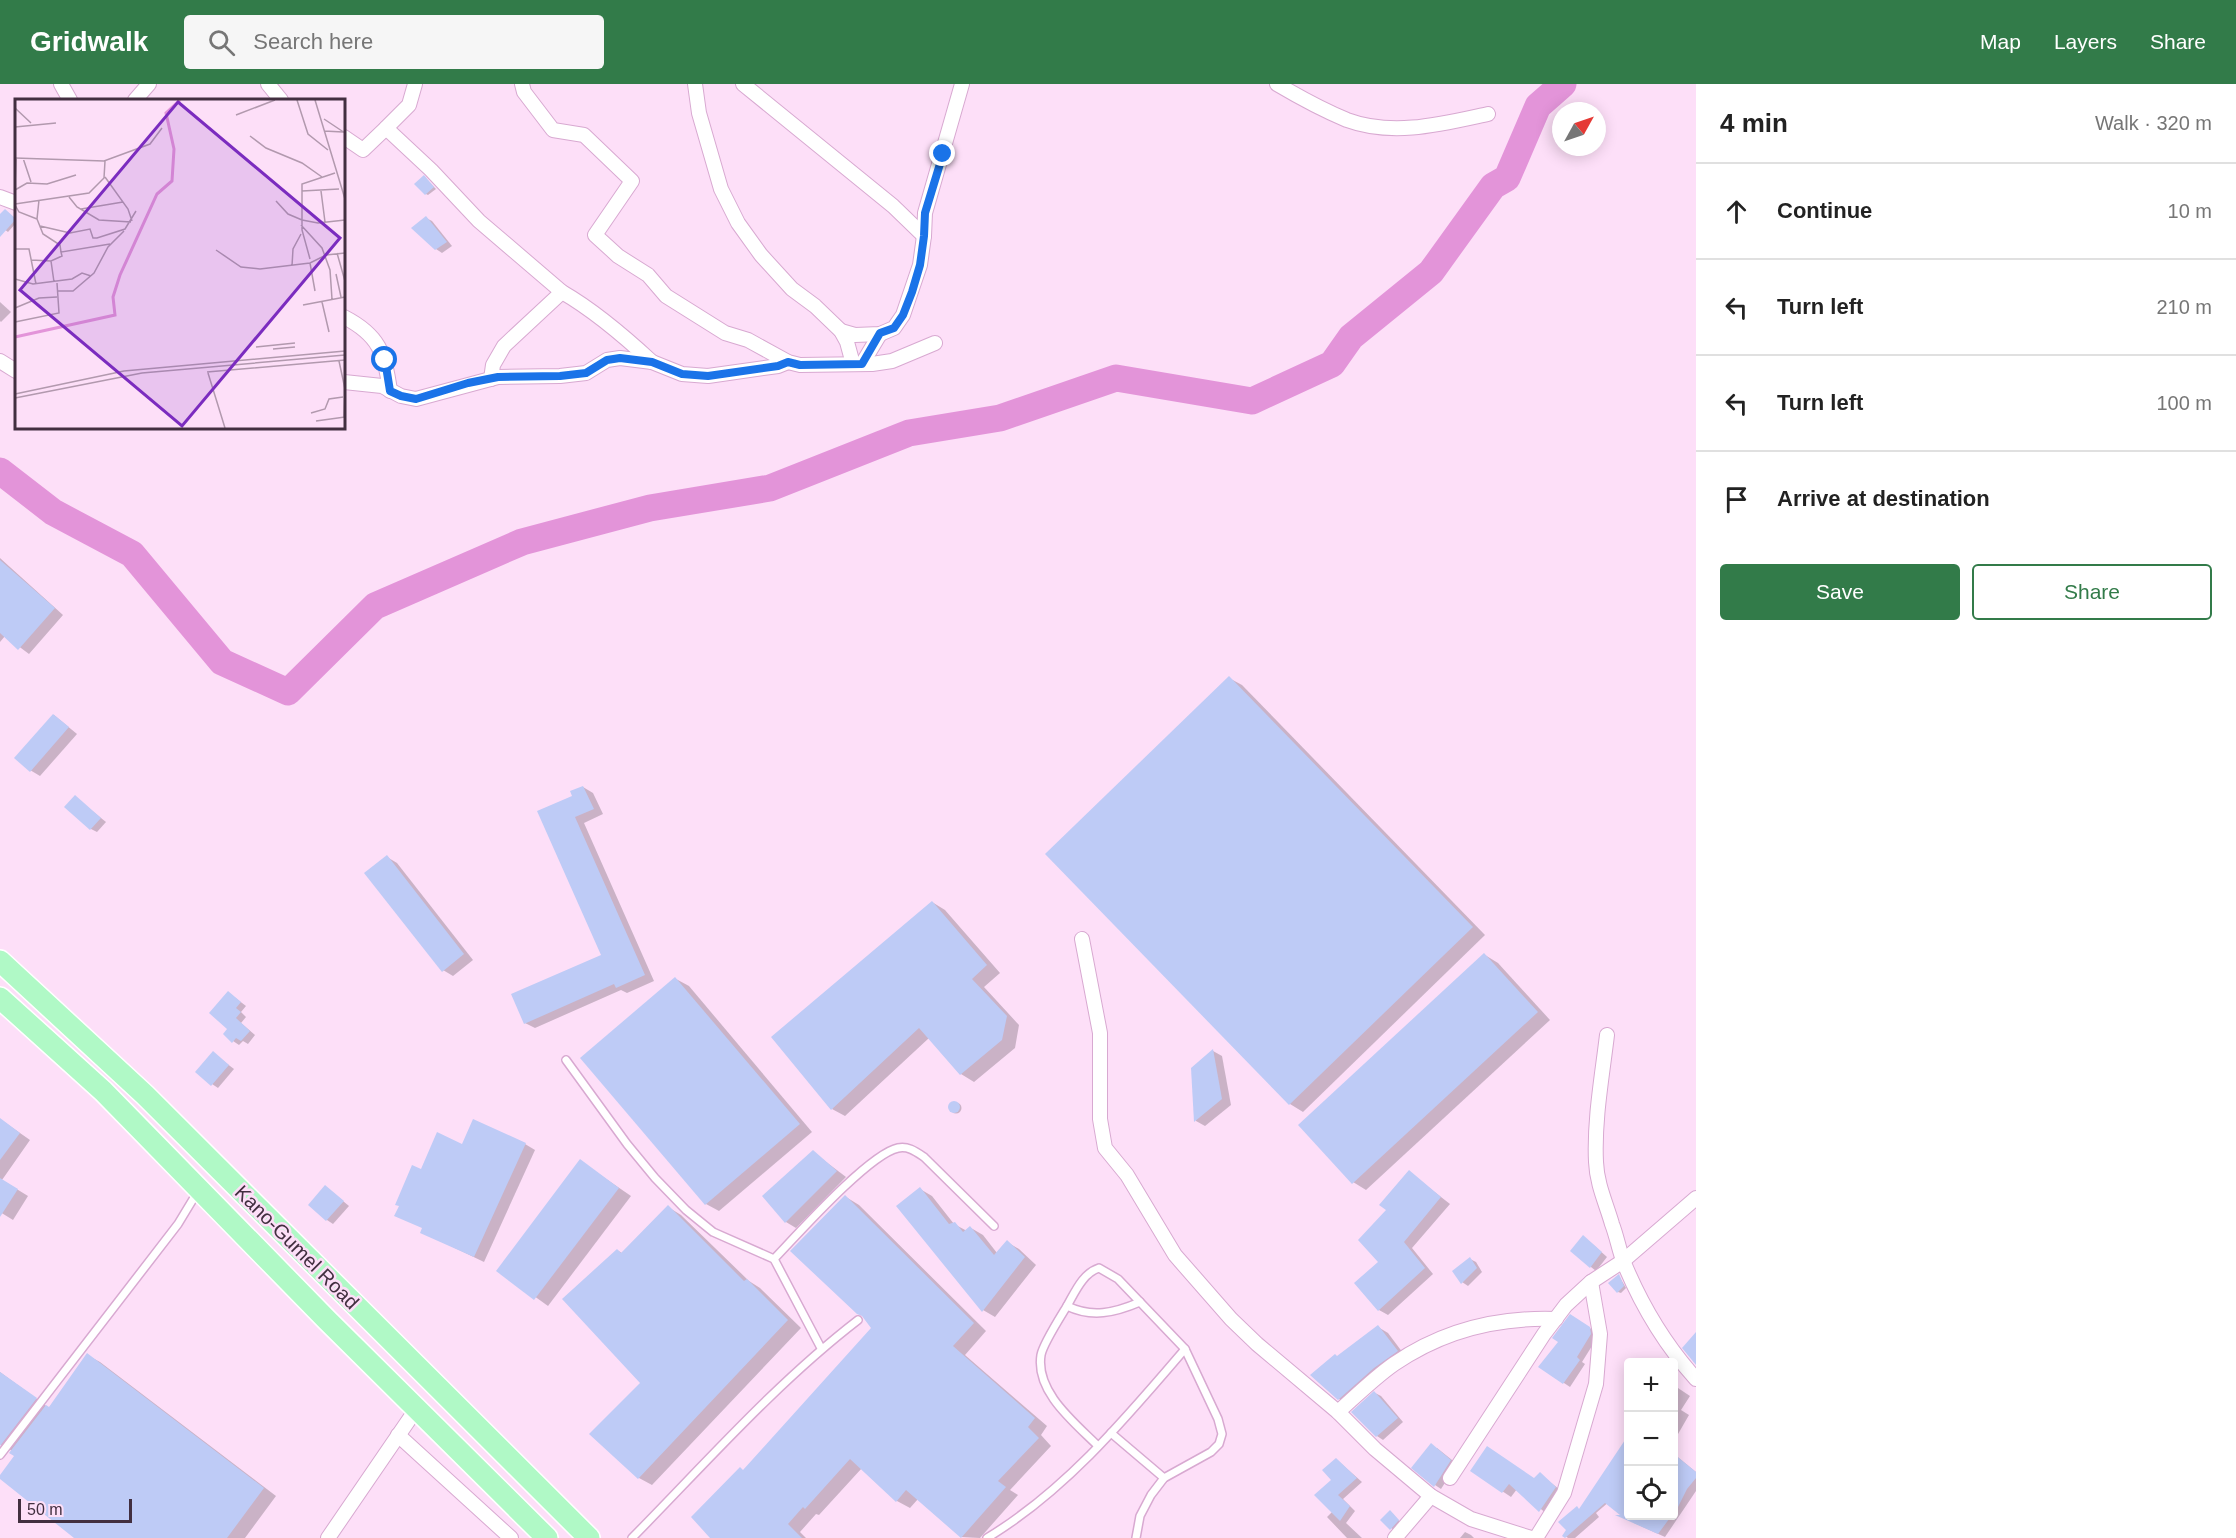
<!DOCTYPE html>
<meta charset="utf-8">
<style>
:root{--surface:#fff;--page:#f6f6f6;--text:#222;--muted:#767676;--line:#e0e0e0;--accent:#327b49}
body{margin:0;font-family:Helvetica,sans-serif;background:var(--page);color:var(--text)}
.controls{position:absolute;right:18px;bottom:18px;display:grid;overflow:hidden;border-radius:6px;box-shadow:0 3px 15px #0003}
.controls button{width:54px;height:54px;display:grid;place-items:center;padding:0;border:0;border-bottom:2px solid var(--line);background:var(--surface);color:var(--text);font:30px sans-serif}
.compass{position:absolute;left:1552px;top:18px;width:54px;height:54px;border-radius:50%;background:var(--surface);box-shadow:0 3px 15px #0003;rotate:50deg}
.scale{position:absolute;left:18px;bottom:15px;width:114px;box-sizing:border-box;padding-left:6px;border:3px solid #422f40;border-top:0;font-size:16px;line-height:21px;white-space:nowrap;color:#422f40;-webkit-text-stroke:4px #fddff8;paint-order:stroke}
.stop{position:absolute;width:18px;height:18px;margin:-14px;border:4px solid #1a73e8;border-radius:50%;background:#fff}
.stop.end{background:#1a73e8;border-color:#fff;box-shadow:0 2px 6px #0008}
.list{margin:0;padding:0;list-style:none}
h2{display:flex;justify-content:space-between;align-items:center;height:78px;margin:0;padding:0 24px;font-size:26px}
h2 small{font-size:20px;font-weight:400;color:var(--muted)}
.list li{display:grid;grid-template-columns:39px 1fr auto;gap:18px;align-items:center;box-sizing:border-box;height:96px;padding:0 24px;border-top:2px solid var(--line)}
.list b{display:block;font-size:22px;white-space:nowrap}
.list em{font-size:20px;font-style:normal;color:var(--muted)}
.actions{display:flex;gap:12px;padding:18px 24px}
.actions a{flex:1;padding:14px 0;border:2px solid var(--accent);border-radius:6px;text-align:center;font-size:21px;color:var(--accent)}
.actions .main{background:var(--accent);color:#fff}
.icon{flex:none;width:33px;height:33px;fill:none;stroke:currentColor;stroke-width:2;stroke-linecap:round;stroke-linejoin:round}
.map{position:relative;flex:none;width:1696px;height:1454px;overflow:hidden}
header{display:flex;align-items:center;gap:36px;box-sizing:border-box;height:84px;padding:0 30px;background:var(--accent);color:#fff}
header strong{font-size:28px}
nav{display:flex;gap:33px;margin-inline-start:auto;font-size:21px}
.search{width:420px;height:54px;background:var(--page);display:flex;align-items:center;gap:15px;box-sizing:border-box;padding:0 21px;border-radius:6px;color:var(--muted);font-size:22px}
main{display:flex}
aside{flex:1;background:var(--surface)}
.map>svg:first-child{display:block}
.shadow{fill:#0003}
.lines{fill:none;stroke-linecap:round;stroke-linejoin:round}
.river{stroke:#e394d9;stroke-width:27}
.building{fill:#becbf6}
.service-casing{stroke:#d8a9d1;stroke-width:10}
.minor-casing{stroke:#d8a9d1;stroke-width:16}
.primary-casing{stroke:#fff;stroke-width:24}
.service{stroke:#fff;stroke-width:7}
.minor{stroke:#fff;stroke-width:14}
.primary{stroke:#b0f9c6;stroke-width:21}
.route{stroke:#1a73e8;stroke-width:8}
.labels{text-anchor:middle;stroke-width:5;stroke-linejoin:round;paint-order:stroke}
.street-label{font-size:20px;fill:#422f40;stroke:#fddff8}
.inset-river{fill:none;stroke:#e394d9;stroke-width:3}
.inset-road{fill:none;stroke:#b299ae;stroke-width:1.5}
.view{fill:#7b2cbf;fill-opacity:0.15;stroke:#7b2cbf;stroke-width:3}
.inset-edge{fill:none;stroke:#422f40;stroke-width:3}
</style>
<header>
<strong>Gridwalk</strong>
<div class="search"><svg class="icon" aria-label="search" viewBox="0 0 24 24"><circle cx="10" cy="10" r="6"/><path d="M15 15l6 6"/></svg>Search here</div>
<nav><a>Map</a><a>Layers</a><a>Share</a></nav>
</header>
<main>
<div class="map">
<svg width="1696" height="1454" viewBox="0 0 1696 1454">
<rect width="100%" height="100%" fill="#fddff8"/>
<g class="shadow">
<polygon points="426,95 436,105 428,111 426,110"/>
<polygon points="6,127 16,135 16,139 8,148 0,142 0,133"/>
<polygon points="426,134 432,137 452,162 442,169 436,165"/>
<polygon points="0,218 11,228 1,238 0,237"/>
<polygon points="0,474 63,531 29,570 5,552 0,558"/>
<polygon points="1229,594 1242,601 1485,851 1303,1028 1290,1020"/>
<polygon points="54,631 77,650 40,692 30,686"/>
<polygon points="583,703 593,709 603,730 584,739 654,897 627,909 621,906 535,944 525,939 603,871 539,728 574,712"/>
<polygon points="75,713 106,738 97,748 91,745"/>
<polygon points="387,773 397,779 473,876 453,892 443,886"/>
<polygon points="932,818 945,826 1000,889 984,903 1019,941 1015,964 974,998 961,990 929,954 845,1032 832,1025"/>
<polygon points="1485,871 1498,879 1550,936 1366,1106 1353,1098"/>
<polygon points="676,895 689,902 812,1048 719,1127 706,1120"/>
<polygon points="229,909 246,922 241,928 246,933 241,939 255,951 248,960 243,957 239,961 233,957 229,945"/>
<polygon points="1213,967 1222,972 1231,1021 1205,1042 1196,1037 1192,984"/>
<polygon points="213,969 234,985 218,1004 212,1000"/>
<circle cx="956" cy="1024" r="5.5"/>
<polygon points="0,1035 30,1056 2,1096 28,1112 13,1136 0,1128"/>
<polygon points="525,1060 535,1066 484,1178 432,1153 400,1122 421,1087 463,1062"/>
<polygon points="813,1068 846,1093 796,1144 786,1138 764,1112"/>
<polygon points="580,1077 631,1112 548,1222 498,1186"/>
<polygon points="1409,1088 1450,1120 1412,1164 1433,1190 1388,1231 1379,1226 1380,1178 1388,1126"/>
<polygon points="326,1103 349,1122 333,1140 327,1136"/>
<polygon points="920,1105 932,1112 954,1140 967,1147 971,1144 983,1151 997,1169 1007,1158 1019,1165 1036,1181 995,1233 983,1226"/>
<polygon points="846,1113 859,1121 986,1247 965,1271 1047,1342 1041,1351 1051,1362 1010,1406 1018,1411 980,1454 961,1453 918,1415 910,1424 897,1417 862,1384 819,1431 816,1430 800,1448 806,1454 712,1454 744,1387 873,1244"/>
<polygon points="668,1123 681,1131 749,1197 760,1204 801,1244 652,1401 639,1394 642,1299 617,1166 622,1169"/>
<polygon points="1589,1157 1607,1173 1596,1187 1591,1183"/>
<polygon points="1470,1175 1476,1178 1482,1188 1468,1202 1462,1198"/>
<polygon points="1619,1192 1626,1204 1621,1209 1618,1208"/>
<polygon points="1577,1236 1596,1248 1597,1254 1582,1278 1585,1280 1570,1303 1540,1283"/>
<polygon points="1378,1243 1388,1249 1406,1273 1348,1320 1339,1315 1338,1273"/>
<polygon points="87,1271 100,1278 276,1412 245,1454 77,1454 12,1367 0,1360 0,1288 49,1324"/>
<polygon points="1675,1302 1690,1312 1681,1326 1689,1331 1674,1357"/>
<polygon points="1375,1309 1381,1312 1403,1338 1383,1356 1377,1352"/>
<polygon points="1628,1353 1628,1432 1674,1432 1674,1370 1696,1388 1696,1407 1665,1453 1634,1439 1610,1417 1596,1429 1599,1433 1575,1454 1568,1454 1564,1451"/>
<polygon points="1437,1364 1457,1380 1441,1405 1435,1401"/>
<polygon points="1336,1375 1362,1398 1343,1415 1355,1427 1346,1439 1362,1454 1347,1454 1327,1433 1333,1427 1333,1396"/>
<polygon points="1472,1387 1535,1395 1540,1390 1564,1409 1548,1431 1517,1405 1511,1413"/>
<polygon points="1392,1429 1400,1438 1394,1446 1391,1444"/>
<polygon points="1465,1448 1471,1451 1474,1454 1460,1454"/>
</g>
<g class="lines">
<polyline class="river" points="0,387 53,428 132,470 222,578 288,608 375,522 522,458 650,424 770,404 909,349 1000,334 1116,294 1252,317 1332,280 1351,253 1431,188 1493,102 1507,94 1538,22 1563,0"/>
</g>
<g class="building">
<polygon points="424,91 434,103 425,111 414,100"/>
<polygon points="5,125 16,135 0,153 0,130"/>
<polygon points="426,132 447,158 435,166 411,144"/>
<polygon points="0,476 55,524 18,566 0,549"/>
<polygon points="1229,592 1473,843 1289,1021 1045,770"/>
<polygon points="53,630 69,643 30,688 14,674"/>
<polygon points="583,702 594,725 575,733 645,891 616,904 614,900 524,940 511,910 601,871 537,727 572,712 570,707"/>
<polygon points="75,711 101,734 90,746 64,723"/>
<polygon points="387,771 464,870 442,888 364,789"/>
<polygon points="932,817 987,881 972,895 1007,932 1002,956 960,991 919,944 831,1026 771,953"/>
<polygon points="1484,869 1538,928 1352,1100 1298,1041"/>
<polygon points="675,893 800,1040 705,1121 580,974"/>
<polygon points="228,907 241,918 236,924 241,928 236,934 250,947 241,957 236,954 232,959 223,950 227,945 209,929"/>
<polygon points="1213,965 1222,1015 1194,1038 1191,984"/>
<polygon points="213,967 229,981 211,1002 195,988"/>
<circle cx="954" cy="1023" r="6"/>
<polygon points="0,1034 20,1049 0,1076"/>
<polygon points="473,1035 526,1059 474,1173 420,1149 422,1144 394,1132 399,1122 395,1121 412,1081 421,1085 437,1048 462,1060"/>
<polygon points="813,1066 837,1087 785,1139 762,1112"/>
<polygon points="580,1075 619,1104 534,1216 496,1187"/>
<polygon points="1409,1086 1441,1113 1404,1158 1425,1184 1378,1227 1354,1199 1378,1178 1358,1156 1386,1126 1379,1121"/>
<polygon points="0,1094 18,1105 0,1133"/>
<polygon points="325,1101 344,1117 326,1137 308,1121"/>
<polygon points="920,1103 949,1140 955,1138 963,1148 970,1142 994,1171 1007,1156 1025,1173 982,1228 896,1122"/>
<polygon points="845,1111 974,1239 953,1262 1035,1334 1028,1343 1039,1354 998,1397 1006,1403 961,1454 906,1406 896,1418 850,1375 805,1425 803,1423 788,1440 802,1454 710,1454 691,1433 740,1383 743,1386 871,1244 862,1232 857,1230 790,1167"/>
<polygon points="668,1121 744,1197 747,1195 788,1236 638,1395 589,1350 640,1299 562,1215 617,1165 621,1169"/>
<polygon points="1583,1151 1602,1168 1590,1184 1570,1167"/>
<polygon points="1470,1173 1477,1184 1461,1200 1452,1187"/>
<polygon points="1619,1190 1624,1202 1617,1209 1608,1199"/>
<polygon points="1570,1230 1590,1243 1591,1250 1577,1273 1580,1276 1563,1300 1538,1283 1558,1258 1552,1254"/>
<polygon points="1378,1241 1398,1267 1374,1284 1338,1316 1310,1291 1335,1270 1337,1272"/>
<polygon points="1696,1248 1696,1281 1682,1264"/>
<polygon points="87,1269 264,1404 227,1454 74,1454 0,1395 0,1391 14,1372 9,1369 46,1321 49,1323"/>
<polygon points="0,1288 37,1314 0,1362"/>
<polygon points="1374,1307 1398,1334 1376,1353 1351,1328"/>
<polygon points="1629,1350 1629,1431 1672,1431 1658,1450 1615,1431 1620,1431 1605,1419 1565,1454 1562,1452 1566,1446 1558,1438 1577,1422 1579,1425"/>
<polygon points="1431,1359 1451,1376 1434,1403 1411,1384"/>
<polygon points="1487,1362 1534,1394 1540,1388 1556,1403 1539,1428 1509,1400 1502,1409 1470,1387"/>
<polygon points="1674,1370 1696,1388 1696,1394 1687,1405 1674,1431"/>
<polygon points="1336,1374 1357,1394 1338,1411 1350,1422 1340,1437 1314,1411 1331,1396 1322,1386"/>
<polygon points="1390,1426 1399,1436 1390,1446 1380,1436"/>
</g>
<g class="lines">
<defs>
<g id="service">
<polyline points="566,976 627,1060 655,1094 686,1126 713,1148 774,1175 821,1264"/>
<path d="M774 1175C797 1151 869 1070 898 1064 908 1062 915 1067 924 1073L994 1142"/>
<path d="M1067 1222C1092 1234 1114 1229 1140 1218"/>
<polyline points="1111,1349 1164,1394"/>
<path d="M1098 1362C1075 1339 1035 1308 1041 1271 1043 1260 1061 1232 1067 1222 1075 1208 1083 1189 1099 1184L1118 1195 1185 1265 1218 1335 1222 1350 1219 1360 1211 1368 1164 1394 1151 1411 1140 1432 1136 1454"/>
<polyline points="0,1371 178,1140 198,1107"/>
<path d="M632 1454C705 1380 775 1300 858 1236"/>
<path d="M987 1454C1065 1407 1126 1334 1185 1265"/>
</g>
<g id="minor">
<polyline points="61,0 70,16"/>
<polyline points="268,0 281,16"/>
<polyline points="522,0 524,8 553,46 584,51 632,97 595,151 618,172 648,191 666,212 725,249 748,256 788,278 800,281 872,280 892,277 935,259"/>
<polyline points="695,0 699,29 721,105 738,139 761,171 792,205 815,222 841,247 847,258 853,280"/>
<polyline points="743,0 893,122 924,152"/>
<path d="M1277 0C1299 13 1323 26 1347 36 1393 53 1442 40 1488 30"/>
<polyline points="135,16 149,0"/>
<polyline points="386,44 409,21 415,0"/>
<path d="M344 53 363 66 386 44 431 86 479 137 562 208C595 227 624 252 652 278"/>
<polyline points="0,113 16,119"/>
<path d="M344 233C379 251 385 269 390 307"/>
<polyline points="841,247 855,251 880,250 894,244 903,231 920,181 924,152 925,129 962,0"/>
<polyline points="0,277 16,287"/>
<polyline points="862,280 880,250"/>
<polyline points="491,295 493,281 504,262 562,208"/>
<polyline points="344,298 382,302 401,312 416,315 498,293 560,292 586,289 607,276 620,274 652,278 682,290 708,292 778,282 788,278"/>
<polyline points="1082,855 1100,949 1100,1035 1105,1064 1127,1091 1175,1171 1231,1235 1257,1260 1338,1328 1375,1365 1431,1412 1471,1435 1531,1454"/>
<path d="M1607 951C1602 993 1594 1036 1596 1078 1597 1101 1606 1119 1612 1140 1617 1153 1619 1166 1624 1179 1641 1220 1666 1262 1696 1295"/>
<path d="M1338 1328C1356 1312 1374 1294 1394 1280 1442 1247 1498 1233 1556 1235"/>
<polyline points="398,1351 511,1454"/>
<polyline points="1450,1394 1544,1250 1566,1221 1591,1198 1623,1177 1696,1114"/>
<polyline points="328,1454 417,1324"/>
<polyline points="1395,1454 1431,1412"/>
<polyline points="1536,1454 1564,1409 1596,1300 1600,1250 1591,1198"/>
</g>
<g id="primary">
<polyline points="0,877 145,1011 589,1454"/>
<polyline points="0,914 103,1007 327,1236 547,1454"/>
</g>
</defs>
<use href="#service" class="service-casing"/>
<use href="#minor" class="minor-casing"/>
<use href="#primary" class="primary-casing"/>
<use href="#service" class="service"/>
<use href="#minor" class="minor"/>
<use href="#primary" class="primary"/>
</g>
<g class="lines">
<polyline class="route" points="385,276 390,307 401,312 416,315 468,299 498,293 560,292 586,289 607,276 620,274 652,278 682,290 708,292 778,282 788,278 800,281 862,280 880,249 894,244 903,231 912,208 920,181 924,152 925,129 943,70"/>
</g>
<g class="labels">
<g class="street-label">
<text transform="translate(297 1163) rotate(45)" y="7">Kano-Gumel Road</text>
</g>
</g>
<g transform="translate(15 15)">
<rect width="330" height="330" fill="#fddff8"/>
<path class="inset-river" d="M0 238 100 216 98 198 105 176 142 95 157 82 159 50 151 14 165 1"/>
<path class="inset-road" d="M282 1 293 35 313 51M300 1 330 100M0 9 16 24M221 16 260 1M309 20 330 34M0 28 41 24M309 32 328 33M235 37 251 49 287 64 307 78M0 59 89 62 135 45 147 29M8 59 16 83M90 78 113 110 117 122M0 87 1 59M0 91 12 84 32 85 61 76M287 92 324 90M306 92 310 123M54 98 62 108 84 121 116 123M24 101 22 120 28 135 45 146 46 153M261 102 273 115 287 121 303 124 330 121M0 105 74 94 89 79 90 62M0 106 4 113 22 120M66 110 108 103M286 126 307 149 315 171 317 200M25 127 55 134 75 130 78 139H82L110 130 121 112M0 150H14L21 185M201 151 226 168 245 170 295 164 311 156 330 154M322 154 330 182M295 160 287 131V85L320 74M16 161 36 162 47 157 46 153 95 145M36 162 39 183M295 164 300 192M277 167 278 150 286 135M321 175 326 198M0 180 18 185 57 180 67 174 76 177M42 192H58L79 174 93 148 109 132M307 203 314 233M288 206 330 198M0 209 24 199 42 198M0 223 44 214 42 184M241 248 280 244M258 250 280 248M324 262 330 290M192 273 330 261M193 274 210 329M0 295 109 272 330 252M0 299 127 274 330 256M296 314 310 310 314 300 328 298M329 318 330 293M301 322 330 318"/>
<path class="view" d="M163 3 325 139 167 327 5 191Z"/>
<rect width="330" height="330" class="inset-edge"/>
</g>
</svg>
<div class="controls">
<button>+</button>
<button>−</button>
<button><svg class="icon" aria-label="locate" viewBox="0 0 24 24"><circle cx="12" cy="12" r="6"/><path d="M12 2v4M12 18v4M2 12h4M18 12h4"/></svg></button>
</div>
<svg class="compass" viewBox="-18 -18 36 36"><path d="M0-13l5 13h-10z" fill="#e53935"/><path d="M0 13l5-13h-10z" fill="#767676"/></svg>
<div class="scale">50 m</div>
<div class="stop" style="left:385px;top:276px"></div>
<div class="stop end" style="left:943px;top:70px"></div>
</div>
<aside>
<h2>4 min<small>Walk · 320 m</small></h2>
<ul class="list">
<li><svg class="icon" aria-label="ahead" viewBox="0 0 24 24"><path d="M12 20V5M6 11l6-6 6 6"/></svg><div><b>Continue</b></div><em>10 m</em></li>
<li><svg class="icon" aria-label="left" viewBox="0 0 24 24"><path d="M17 20v-9H6M10 6l-5 5 5 5"/></svg><div><b>Turn left</b></div><em>210 m</em></li>
<li><svg class="icon" aria-label="left" viewBox="0 0 24 24"><path d="M17 20v-9H6M10 6l-5 5 5 5"/></svg><div><b>Turn left</b></div><em>100 m</em></li>
<li><svg class="icon" aria-label="arrive" viewBox="0 0 24 24"><path d="M6 21V4h12l-3 4 3 4H6"/></svg><div><b>Arrive at destination</b></div></li>
</ul>
<div class="actions"><a class="main">Save</a><a>Share</a></div>
</aside>
</main>
